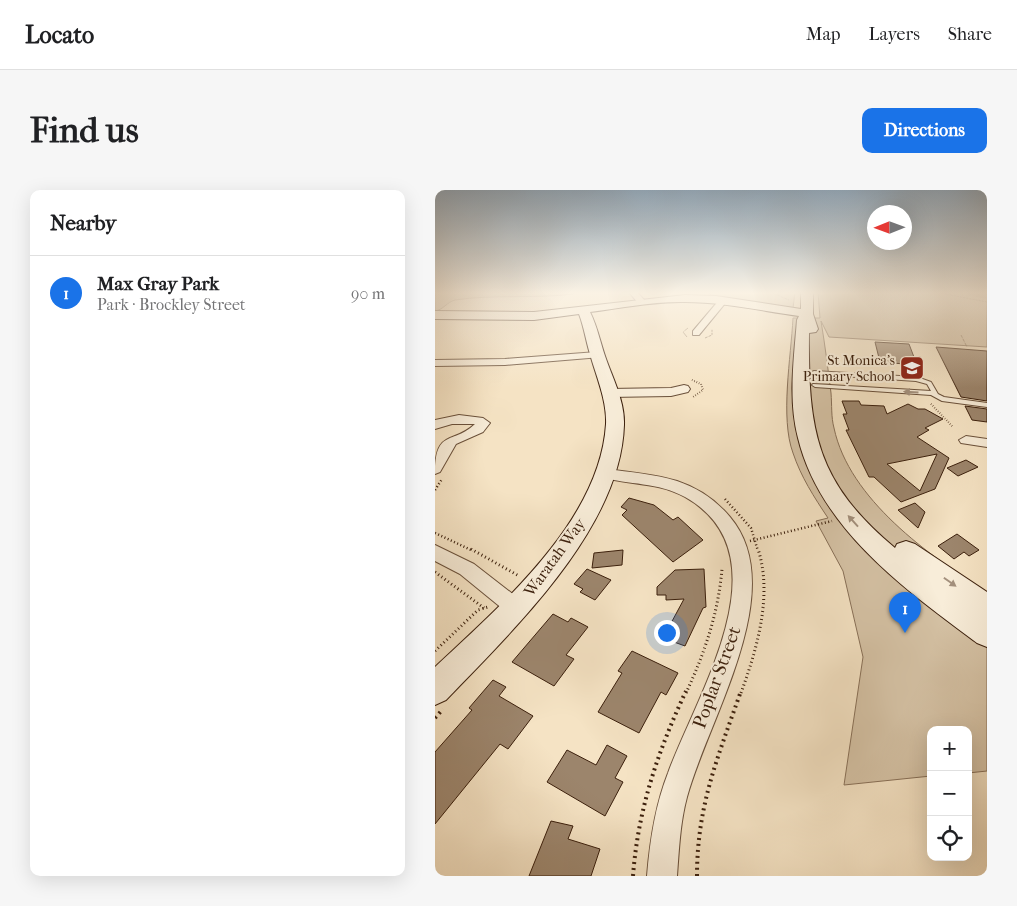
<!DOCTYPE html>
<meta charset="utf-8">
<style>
:root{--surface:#fff;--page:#f6f6f6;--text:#202124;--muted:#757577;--line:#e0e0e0;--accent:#1a73e8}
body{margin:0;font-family:"IM FELL French Canon",serif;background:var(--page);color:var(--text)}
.controls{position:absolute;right:15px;bottom:15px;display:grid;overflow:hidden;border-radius:10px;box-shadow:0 5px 20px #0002}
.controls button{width:45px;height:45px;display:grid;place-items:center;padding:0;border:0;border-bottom:1px solid var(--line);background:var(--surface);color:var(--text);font:25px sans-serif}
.compass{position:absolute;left:432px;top:15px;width:45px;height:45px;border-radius:50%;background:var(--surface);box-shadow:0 5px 20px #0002;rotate:269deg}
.you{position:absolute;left:231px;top:442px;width:18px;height:18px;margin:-12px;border:4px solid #fff;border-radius:50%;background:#1a73e8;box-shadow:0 0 0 8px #1a73e833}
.badge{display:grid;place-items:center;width:32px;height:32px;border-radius:50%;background:var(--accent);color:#fff;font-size:16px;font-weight:700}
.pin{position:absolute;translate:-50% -41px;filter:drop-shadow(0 1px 2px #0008)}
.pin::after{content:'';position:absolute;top:26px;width:18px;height:15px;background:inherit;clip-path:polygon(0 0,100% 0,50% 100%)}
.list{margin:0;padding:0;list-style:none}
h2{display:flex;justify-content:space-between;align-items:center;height:65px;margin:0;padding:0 20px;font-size:21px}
h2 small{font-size:16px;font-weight:400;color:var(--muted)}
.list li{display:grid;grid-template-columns:32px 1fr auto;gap:15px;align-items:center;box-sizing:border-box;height:75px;padding:0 20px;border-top:1px solid var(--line)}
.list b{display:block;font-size:19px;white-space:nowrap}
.list p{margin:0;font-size:16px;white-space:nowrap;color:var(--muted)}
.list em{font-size:16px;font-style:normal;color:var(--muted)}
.icon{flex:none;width:28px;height:28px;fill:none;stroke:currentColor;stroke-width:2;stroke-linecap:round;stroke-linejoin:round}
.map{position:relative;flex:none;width:552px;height:686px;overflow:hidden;border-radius:10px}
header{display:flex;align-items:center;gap:30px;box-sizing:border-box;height:70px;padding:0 25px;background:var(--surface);border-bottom:1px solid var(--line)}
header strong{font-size:24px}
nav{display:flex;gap:28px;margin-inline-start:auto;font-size:18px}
.intro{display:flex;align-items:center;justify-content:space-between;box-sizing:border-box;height:120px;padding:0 30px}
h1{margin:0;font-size:35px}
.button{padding:12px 22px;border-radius:10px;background:var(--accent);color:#fff;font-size:18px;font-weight:700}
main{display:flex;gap:30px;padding:0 30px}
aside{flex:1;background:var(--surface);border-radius:10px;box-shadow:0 5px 20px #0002}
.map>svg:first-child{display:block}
.green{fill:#d5c2a5;stroke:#887058}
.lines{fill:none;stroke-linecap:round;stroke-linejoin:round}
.river{fill:#b6a085;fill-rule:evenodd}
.building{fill:#9c856c;stroke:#3b1f0c;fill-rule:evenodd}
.lane-casing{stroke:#6a503a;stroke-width:2}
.street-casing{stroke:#6a503a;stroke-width:2}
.secondary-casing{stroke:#3b1f0c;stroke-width:2}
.path-far4{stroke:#3b1f0c;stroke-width:1;stroke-dasharray:0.5 1;stroke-linecap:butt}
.path-far3{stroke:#3b1f0c;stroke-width:2;stroke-dasharray:0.5 2;stroke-linecap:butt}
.path-far2{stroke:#3b1f0c;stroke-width:2.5;stroke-dasharray:1 2.5;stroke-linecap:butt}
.path-far1{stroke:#3b1f0c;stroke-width:3;stroke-dasharray:1 3;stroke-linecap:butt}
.path{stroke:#3b1f0c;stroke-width:4;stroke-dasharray:2 4;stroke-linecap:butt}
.lane{fill:#f8edd9;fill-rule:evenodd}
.street{fill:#f8edd9;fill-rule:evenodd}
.secondary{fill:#f8edd9;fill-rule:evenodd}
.oneway{fill:#a3907d}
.labels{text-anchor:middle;stroke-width:4;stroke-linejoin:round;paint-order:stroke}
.far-poi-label{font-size:14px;fill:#3b1f0c;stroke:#f8edd9;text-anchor:end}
.street-label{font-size:16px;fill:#3b1f0c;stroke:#f8edd9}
.near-street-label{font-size:19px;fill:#3b1f0c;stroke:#f8edd9}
</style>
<header>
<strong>Locato</strong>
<nav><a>Map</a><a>Layers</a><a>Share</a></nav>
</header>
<div class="intro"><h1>Find us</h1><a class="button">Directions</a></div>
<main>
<aside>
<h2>Nearby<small></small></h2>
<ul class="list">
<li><span class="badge">1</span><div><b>Max Gray Park</b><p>Park · Brockley Street</p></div><em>90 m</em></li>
</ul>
</aside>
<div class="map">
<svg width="552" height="686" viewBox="0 0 552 686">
<rect width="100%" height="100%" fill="#f5e3c4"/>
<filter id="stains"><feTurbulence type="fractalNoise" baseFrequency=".004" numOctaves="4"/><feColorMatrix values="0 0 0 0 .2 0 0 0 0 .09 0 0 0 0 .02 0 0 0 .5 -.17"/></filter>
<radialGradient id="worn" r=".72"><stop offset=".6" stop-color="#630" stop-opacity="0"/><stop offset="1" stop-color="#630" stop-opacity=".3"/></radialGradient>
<g class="green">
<path d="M0 102H139L138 104C99 109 59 104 20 110 12 112 8 120 0 121Z"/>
<polygon points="272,102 360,102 358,118 355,119 279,107"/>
<path d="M383 102H552V157L394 147 386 131C390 155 393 179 396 203 397 215 396 227 399 238 414 309 494 366 552 402V581L533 583V540H496V586L409 595 428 467 408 381 381 331 393 328C379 307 366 287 358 263 345 228 356 167 358 128H385Z"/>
</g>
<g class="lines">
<polygon class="river" points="532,102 552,102 552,109 534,105"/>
</g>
<g class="building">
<polygon points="440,152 474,154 482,175 445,172"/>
<polygon points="501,157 552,161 552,211 526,207"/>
<path d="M407 211H424L426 215 449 216 452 224 473 214 483 219H490L508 229 490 238 494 240 482 247 514 268 500 299 466 312 439 287H434L411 240H414L408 224H412ZM502 264 485 301 452 274Z"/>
<polygon points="530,216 552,219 552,232 537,230"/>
<polygon points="531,270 543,277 523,286 512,278"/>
<polygon points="194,308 219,315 238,330 243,327 268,350 238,372 187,325 192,320 186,317"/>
<polygon points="480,313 490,322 483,338 463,320"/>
<polygon points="522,344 544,360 534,366 529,362 519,369 503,356"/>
<polygon points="188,360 187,375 157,378 159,363"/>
<polygon points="152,379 176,390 160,410 145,402 148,399 139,394"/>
<polygon points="269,379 271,417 268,418 250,456 228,448 249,409 231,410 231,405 222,405 222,397 240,380"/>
<polygon points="118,424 133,432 136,428 153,437 131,465 139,469 119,496 77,472"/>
<polygon points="197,461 243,483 231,505 226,502 204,543 163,522 187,483 183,481"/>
<polygon points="58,490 71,497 64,506 98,526 73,559 65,554 0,634 0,562 37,520 34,518"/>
<polygon points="172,555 192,566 180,588 188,592 170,626 112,592 132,560 161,575"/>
<polygon points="116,631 138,636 133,649 165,659 156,686 94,686"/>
</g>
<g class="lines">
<defs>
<polygon id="lane" points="379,181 482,187 496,192 503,204 509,207 552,213 552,217 507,211 496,205 380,197 377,195 378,194 496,201 492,194 481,191 377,184 377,182"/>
<g id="street">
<polygon points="194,102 202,102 210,111 203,113"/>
<polygon points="285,109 292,111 264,145 258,145 258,141"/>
<polygon points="162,162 167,165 166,167 70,175 0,176 0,170 70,169"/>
<polygon points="249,195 253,196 255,199 253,202 236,206 174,207 168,203 174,199 236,198"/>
<path d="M24 225 48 228 55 233 48 242 21 254 5 282 0 284C0 238 18 255 40 234H17L0 239V230Z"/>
<polygon points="531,246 552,249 552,257 526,253 524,250"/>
<path d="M171 279C195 282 219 284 242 291 263 298 281 310 295 327 356 399 273 529 252 607 245 633 244 660 242 686H212C215 650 220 616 233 583 261 505 353 365 250 307 223 292 194 295 166 287L163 284Z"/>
<polygon points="0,355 39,374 88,412 91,418 88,424 81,427 74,424 25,384 0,371"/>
</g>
<path id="secondary" d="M366 102H378V124L383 139 381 142 374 143C373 241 381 292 460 358L462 354 471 351 480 354 552 402V457L542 453C471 400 385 339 363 248 353 210 359 168 362 130L364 126C327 121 288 112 250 112 219 111 186 118 155 122 162 136 165 151 170 166 177 187 190 211 189 235 186 338 78 440 11 510L0 515V477C66 415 165 331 171 234 172 210 161 186 155 164 151 151 149 137 144 124L99 130 0 129V121L99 122 250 105 281 106 366 119Z"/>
</defs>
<use href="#lane" class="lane-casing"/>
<use href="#street" class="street-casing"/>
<use href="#secondary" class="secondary-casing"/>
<g class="path-far4">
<polyline points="335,102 354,110"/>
<polyline points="500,102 552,112"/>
<polyline points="526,145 532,157"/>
<polyline points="252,147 248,142 253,138"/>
<polyline points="270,148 277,145 277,139"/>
</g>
<g class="path-far3">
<polyline points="257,190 266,194 268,200 258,207"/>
<polyline points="496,214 518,237"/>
</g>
<g class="path-far2">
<polyline points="0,300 7,289"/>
<polyline points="290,309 316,338 323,361"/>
<polyline points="0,343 38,361"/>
<polyline points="315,351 397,331"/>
</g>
<g class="path-far1">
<polyline points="36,359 84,386"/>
<polyline points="0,382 49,418"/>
<polyline points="0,461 43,420 53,417"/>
<path d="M251 503C270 462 283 424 287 379"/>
<path d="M306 503C322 459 338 405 323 359"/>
</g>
<g class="path">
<polyline points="0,528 8,519"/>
<path d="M198 686C203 619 223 561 251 501"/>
<path d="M262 686C262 615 283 567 306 501"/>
</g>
<use href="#lane" class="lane"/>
<use href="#street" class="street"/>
<use href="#secondary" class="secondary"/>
</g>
<defs><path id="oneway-solid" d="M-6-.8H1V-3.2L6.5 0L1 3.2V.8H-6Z" transform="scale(1.25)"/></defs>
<g class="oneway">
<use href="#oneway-solid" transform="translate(476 202) rotate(-176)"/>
<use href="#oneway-solid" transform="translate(418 331) rotate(-132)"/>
<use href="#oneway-solid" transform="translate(515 392) rotate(35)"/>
</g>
<linearGradient id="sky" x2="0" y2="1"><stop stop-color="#94acc0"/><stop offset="0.52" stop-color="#faf2e4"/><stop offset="1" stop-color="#faf2e4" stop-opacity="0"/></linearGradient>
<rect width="552" height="198" fill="url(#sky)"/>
<defs>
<symbol id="school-square" viewBox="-11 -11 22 22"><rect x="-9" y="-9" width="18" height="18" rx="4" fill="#8f2418" stroke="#f8edd9"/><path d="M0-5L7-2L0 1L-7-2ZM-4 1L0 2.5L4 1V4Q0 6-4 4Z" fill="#fff"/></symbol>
</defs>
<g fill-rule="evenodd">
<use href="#school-square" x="463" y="164" width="28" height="28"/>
</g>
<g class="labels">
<g class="far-poi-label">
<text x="460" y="175">St Monica's<tspan x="460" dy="16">Primary School</tspan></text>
</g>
<g class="street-label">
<text transform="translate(119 367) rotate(-54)" y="6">Waratah Way</text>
</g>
<g class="near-street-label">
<text transform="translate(281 487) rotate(-70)" y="7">Poplar Street</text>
</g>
</g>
<rect width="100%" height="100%" filter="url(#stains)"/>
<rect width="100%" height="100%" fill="url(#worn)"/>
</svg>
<div class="controls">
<button>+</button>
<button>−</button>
<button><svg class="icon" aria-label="locate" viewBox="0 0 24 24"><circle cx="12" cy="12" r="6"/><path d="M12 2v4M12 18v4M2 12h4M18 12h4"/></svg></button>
</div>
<svg class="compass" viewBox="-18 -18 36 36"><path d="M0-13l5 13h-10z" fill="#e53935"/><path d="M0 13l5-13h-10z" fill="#757577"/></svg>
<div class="you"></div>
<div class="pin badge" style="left:470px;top:443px">1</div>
</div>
</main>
